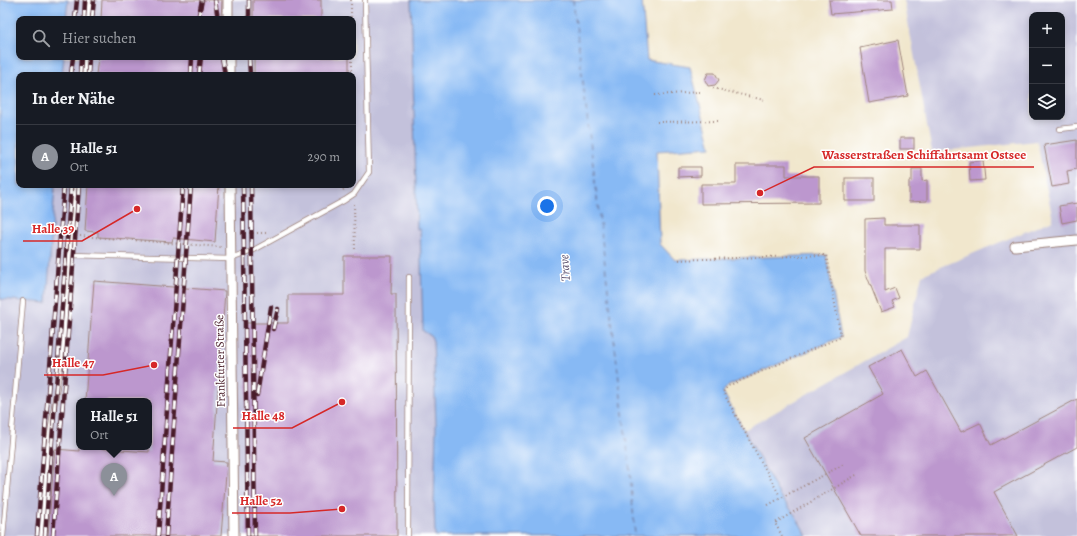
<!DOCTYPE html>
<html lang="de">
<meta charset="utf-8">
<style>
:root{--surface:#171b24;--page:#242831;--text:#f1f3f6;--muted:#9ea1a6;--line:#363941;--accent:#8c9099}
body{margin:0;font-family:Alegreya,serif;background:var(--page);color:var(--text)}
.controls{position:absolute;right:12px;top:12px;display:grid;overflow:hidden;border-radius:8px;box-shadow:0 2px 6px #0003}
.controls button{width:36px;height:36px;display:grid;place-items:center;padding:0;border:0;border-bottom:1px solid var(--line);background:var(--surface);color:var(--text);font:20px sans-serif}
.you{position:absolute;left:547px;top:206px;width:14px;height:14px;margin:-10px;border:3px solid #fff;border-radius:50%;background:#1a73e8;box-shadow:0 0 0 6px #1a73e833}
.badge{display:grid;place-items:center;width:26px;height:26px;border-radius:50%;background:var(--accent);color:#fff;font-size:13px;font-weight:700}
.pin{position:absolute;translate:-50% -33px;filter:drop-shadow(0 1px 2px #0008)}
.pin::after{content:'';position:absolute;top:21px;width:14px;height:12px;background:inherit;clip-path:polygon(0 0,100% 0,50% 100%)}
.popup{position:absolute;left:76px;top:398px;width:76px;height:52px;box-sizing:border-box;display:grid;place-content:center;border-radius:8px;background:var(--surface);filter:drop-shadow(0 1px 3px #0005);font-size:13px;white-space:nowrap;color:var(--muted)}
.popup b{font-size:15px;color:var(--text)}
.popup::after{content:'';position:absolute;left:50%;top:100%;margin-left:-8px;border:8px solid transparent;border-top-color:var(--surface)}
.list{margin:0;padding:0;list-style:none}
h2{display:flex;justify-content:space-between;align-items:center;height:52px;margin:0;padding:0 16px;font-size:17px}
h2 small{font-size:13px;font-weight:400;color:var(--muted)}
.list li{display:grid;grid-template-columns:26px 1fr auto;gap:12px;align-items:center;box-sizing:border-box;height:64px;padding:0 16px;border-top:1px solid var(--line)}
.list b{display:block;font-size:15px;white-space:nowrap}
.list p{margin:0;font-size:13px;white-space:nowrap;color:var(--muted)}
.list em{font-size:13px;font-style:normal;color:var(--muted)}
.icon{flex:none;width:22px;height:22px;fill:none;stroke:currentColor;stroke-width:2;stroke-linecap:round;stroke-linejoin:round}
.map{position:relative;flex:none;width:1077px;height:536px;overflow:hidden}
.search{position:absolute;background:var(--surface);box-shadow:0 2px 6px #0003;left:16px;top:16px;width:340px;height:44px;display:flex;align-items:center;gap:10px;box-sizing:border-box;padding:0 14px;border-radius:8px;color:var(--muted);font-size:15px}
.panel{position:absolute;background:var(--surface);box-shadow:0 2px 6px #0003;left:16px;top:72px;width:340px;height:116px;border-radius:8px}
.map>svg:first-child{display:block}
.industrial{fill:#c3c1db;fill-rule:evenodd}
.water{fill:#87b9f4;stroke:#686c90}
.lines{fill:none;stroke-linecap:round;stroke-linejoin:round}
.ferry{stroke:#5f5571;stroke-width:1;stroke-dasharray:5 4;stroke-linecap:butt}
.building{fill:#bc97ce}
.service-casing{stroke:#9e837c;stroke-width:6}
.minor-casing{stroke:#9e837c;stroke-width:11}
.path{stroke:#9e837c;stroke-width:2;stroke-dasharray:1 3;stroke-linecap:butt}
.service{stroke:#fff;stroke-width:4.5}
.minor{stroke:#fff;stroke-width:9}
.rail-casing{stroke:#4a1f2b;stroke-width:4.5}
.rail{stroke:#fff;stroke-width:3;stroke-dasharray:9;stroke-linecap:butt}
.labels{text-anchor:middle;stroke-width:3;stroke-linejoin:round;paint-order:stroke}
.street-label{font-size:12px;fill:#4a1f2b;stroke:#fff}
.water-label{font-size:13px;font-style:italic;fill:#5f5571;stroke:#fff}
.leader{fill:none;stroke:#d62828;stroke-width:1.5}
.callout-dot{fill:#d62828;stroke:#fff;stroke-width:1.5}
.callout-label{font-size:13px;text-anchor:middle;font-weight:bold;fill:#d62828;stroke:#fff;stroke-width:3;stroke-linejoin:round;paint-order:stroke}
</style>
<div class="map">
<svg width="1077" height="536" viewBox="0 0 1077 536">
<rect width="100%" height="100%" fill="#fff"/>
<filter id="ink" filterUnits="userSpaceOnUse"><feTurbulence type="fractalNoise" baseFrequency=".025" numOctaves="2"/><feDisplacementMap in="SourceGraphic" scale="8" xChannelSelector="R" yChannelSelector="G"/><feConvolveMatrix kernelMatrix="1 2 1 2 8 2 1 2 1" color-interpolation-filters="sRGB"/></filter>
<filter id="wash" filterUnits="userSpaceOnUse"><feTurbulence type="fractalNoise" baseFrequency=".012" numOctaves="4" result="noise"/><feDisplacementMap in="SourceGraphic" scale="16" xChannelSelector="R" yChannelSelector="G"/><feGaussianBlur stdDeviation="0.9" result="paint"/><feColorMatrix in="noise" values="0 0 0 0 0 0 0 0 0 0 0 0 0 0 0 0 0 1.4 0 .05"/><feComposite in="paint" operator="in"/></filter>
<g filter="url(#wash)">
<rect width="100%" height="100%" fill="#f1e7cd"/>
<g class="industrial">
<path d="M68 0H411L417 229H420L423 331 431 336 433 341 436 426 434 502 435 536H0V299L47 303 55 185H353V75H62L64 57H353V19H66ZM79 401H149V447H79Z"/>
<path d="M904 0H1077V536H807L795 515 780 496 744 430 907 337 922 275 1053 220 1037 141 932 152ZM1032 15H1062V117H1032Z"/>
</g>
<g class="water">
<polygon points="0,0 68,0 66,19 19,19 19,57 64,57 62,75 19,75 19,185 55,185 47,303 0,299"/>
<polygon points="411,0 642,0 647,60 690,67 711,147 657,151 660,244 675,260 826,255 841,337 728,386 723,392 780,496 795,515 807,536 435,536 434,502 436,426 433,341 431,336 423,331 420,229 417,229"/>
</g>
<g class="lines">
<polyline class="ferry" points="573,0 630,471 635,536"/>
</g>
<g id="blocks">
<g class="building">
<polygon points="102,0 222,0 221,19 101,19"/>
<rect x="253" y="0" width="68" height="19"/>
<polygon points="829,0 892,0 893,9 831,14"/>
<polygon points="898,40 908,96 869,103 860,48"/>
<polygon points="98,57 223,57 222,75 96,75"/>
<polygon points="254,57 349,57 349,73 322,73 322,75 254,75"/>
<polygon points="708,73 715,73 719,80 715,85 708,86 705,80"/>
<rect x="900" y="138" width="14" height="11"/>
<polygon points="1077,140 1077,169 1067,171 1069,184 1052,187 1044,145"/>
<polygon points="983,160 985,180 970,181 969,162"/>
<polygon points="736,165 786,165 786,176 819,176 819,203 701,204 701,184 736,184"/>
<polygon points="678,167 701,167 701,176 678,177"/>
<polygon points="912,169 922,169 922,181 927,180 927,201 909,202 909,181 912,181"/>
<rect x="845" y="178" width="29" height="23"/>
<polygon points="88,185 219,185 215,242 173,238 172,242 98,237 98,232 85,231"/>
<polygon points="1077,203 1077,220 1062,223 1059,206"/>
<polygon points="884,218 884,225 920,225 920,249 885,249 885,292 895,288 899,298 892,301 895,307 881,312 865,271 865,219"/>
<polygon points="344,256 392,256 391,294 396,294 397,536 247,536 246,323 288,323 288,295 344,295"/>
<polygon points="94,281 225,291 213,461 227,462 221,536 48,536 55,449 79,451 79,447 149,452 149,401 85,401"/>
<polygon points="902,349 917,377 927,371 961,432 980,423 991,445 1077,399 1077,447 994,492 1018,536 861,536 805,438 883,394 868,367"/>
</g>
</g>
</g>
<g filter="url(#ink)">
<use href="#blocks" fill-opacity="0" stroke="#9e837c" stroke-width="1"/>
<g class="lines">
<defs>
<g id="service">
<polyline points="88,19 90,0"/>
<polyline points="84,75 85,57"/>
<polyline points="1060,129 1077,127"/>
<polyline points="70,255 231,259 252,251 345,200 354,194 369,172 365,0"/>
<polyline points="3,536 23,301"/>
<polyline points="41,536 48,448 64,338 76,185"/>
<polyline points="408,536 409,277"/>
</g>
<g id="minor">
<polyline points="228,0 228,19"/>
<polyline points="229,57 229,75"/>
<polyline points="230,185 234,536"/>
<polyline points="1015,246 1077,240"/>
</g>
</defs>
<use href="#service" class="service-casing"/>
<use href="#minor" class="minor-casing"/>
<g class="path">
<polyline points="351,0 351,19"/>
<polyline points="352,57 352,75"/>
<polyline points="713,88 764,100"/>
<polyline points="655,95 700,92"/>
<polyline points="657,122 719,121"/>
<polyline points="353,157 353,180"/>
<polyline points="343,190 348,185"/>
<polyline points="354,204 355,251"/>
<polyline points="241,233 266,233"/>
<polyline points="60,235 65,235"/>
<polyline points="80,236 221,247"/>
<polyline points="675,260 826,255 841,337 728,386 723,392 780,496"/>
<polyline points="768,505 844,464"/>
<polyline points="782,536 775,523 858,474"/>
</g>
<use href="#service" class="service"/>
<use href="#minor" class="minor"/>
<defs>
<g id="rail">
<polyline points="215,0 218,19"/>
<polyline points="249,0 249,19"/>
<polyline points="75,19 77,0"/>
<polyline points="84,19 85,0"/>
<polyline points="92,19 94,0"/>
<polyline points="198,19 202,0"/>
<polyline points="222,57 225,75"/>
<polyline points="249,57 250,75"/>
<polyline points="71,75 73,57"/>
<polyline points="80,75 81,57"/>
<polyline points="88,75 89,57"/>
<polyline points="191,75 192,57"/>
<polyline points="199,75 201,57"/>
<polyline points="243,185 248,536"/>
<polyline points="251,185 255,536"/>
<polyline points="273,329 278,309"/>
<polyline points="257,395 271,307"/>
<polyline points="37,536 64,185"/>
<polyline points="45,536 71,185"/>
<polyline points="53,536 79,185"/>
<polyline points="158,536 183,185"/>
<polyline points="166,536 191,185"/>
</g>
</defs>
<use href="#rail" class="rail-casing"/>
<use href="#rail" class="rail"/>
</g>
</g>
<g class="labels">
<g class="street-label">
<text transform="translate(220 361) rotate(-91)" y="4">Frankfurter Straße</text>
</g>
<g class="water-label">
<text transform="translate(564 268) rotate(-94)" y="5">Trave</text>
</g>
</g>
<path class="leader" d="M760 193L814 167H1034M137 209L82 241H23M154 365L103 375H44M342 402L292 428H233M342 509L290 513H232"/>
<g class="callout-dot">
<circle cx="760" cy="193" r="4"/>
<circle cx="137" cy="209" r="4"/>
<circle cx="154" cy="365" r="4"/>
<circle cx="342" cy="402" r="4"/>
<circle cx="342" cy="509" r="4"/>
</g>
<g class="callout-label">
<text x="924" y="159">Wasserstraßen Schiffahrtsamt Ostsee</text>
<text x="53" y="233">Halle 39</text>
<text x="73" y="367">Halle 47</text>
<text x="263" y="420">Halle 48</text>
<text x="261" y="505">Halle 52</text>
</g>
</svg>
<div class="controls">
<button>+</button>
<button>−</button>
<button><svg class="icon" aria-label="layers" viewBox="0 0 24 24"><path d="M12 4l9 5-9 5-9-5zM3 14l9 5 9-5"/></svg></button>
</div>
<div class="you"></div>
<div class="pin badge" style="left:114px;top:496px">A</div>
<div class="popup"><b>Halle 51</b>Ort</div>
<div class="search"><svg class="icon" aria-label="search" viewBox="0 0 24 24"><circle cx="10" cy="10" r="6"/><path d="M15 15l6 6"/></svg>Hier suchen</div>
<section class="panel">
<h2>In der Nähe<small></small></h2>
<ul class="list">
<li><span class="badge">A</span><div><b>Halle 51</b><p>Ort</p></div><em>290 m</em></li>
</ul>
</section>
</div>
